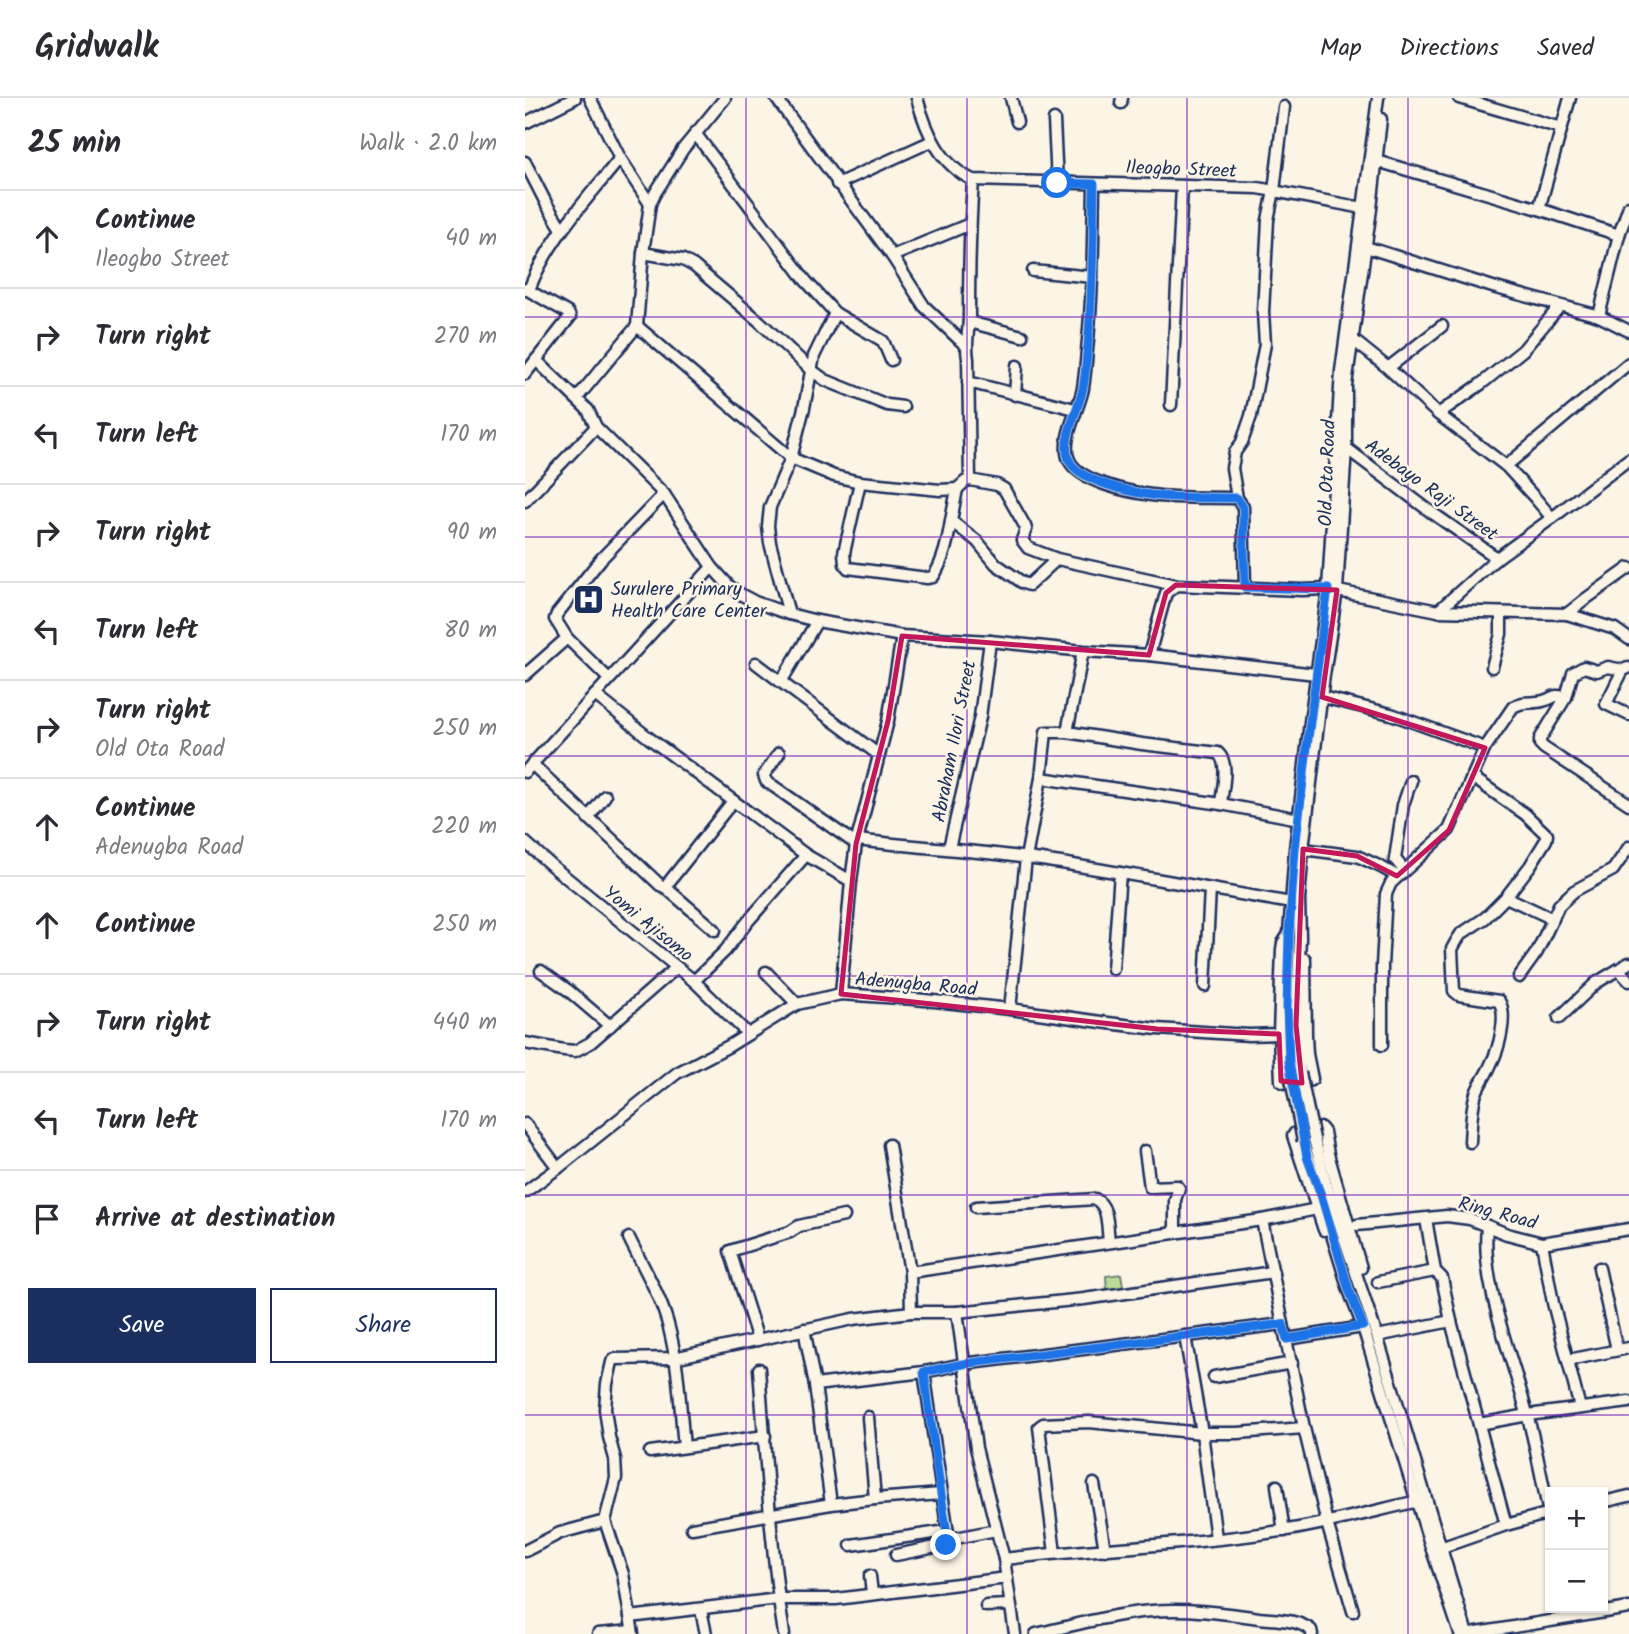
<!DOCTYPE html>
<meta charset="utf-8">
<style>
:root{--surface:#fff;--page:#f2f2f3;--text:#2b2b33;--muted:#7c7c81;--line:#e1e1e2;--accent:#1b2f5e}
body{margin:0;font-family:Kalam,sans-serif;background:var(--page);color:var(--text)}
.controls{position:absolute;right:21px;bottom:21px;display:grid;overflow:hidden;border-radius:0px;box-shadow:0 2px 5px #0004}
.controls button{width:63px;height:63px;display:grid;place-items:center;padding:0;border:0;border-bottom:2px solid var(--line);background:var(--surface);color:var(--text);font:35px sans-serif}
.stop{position:absolute;width:21px;height:21px;margin:-16px;border:5px solid #1a73e8;border-radius:50%;background:#fff}
.stop.end{background:#1a73e8;border-color:#fff;box-shadow:0 2px 7px #0008}
.list{margin:0;padding:0;list-style:none}
h2{display:flex;justify-content:space-between;align-items:center;height:91px;margin:0;padding:0 28px;font-size:30px}
h2 small{font-size:23px;font-weight:400;color:var(--muted)}
.list li{display:grid;grid-template-columns:46px 1fr auto;gap:21px;align-items:center;box-sizing:border-box;height:98px;padding:0 28px;border-top:2px solid var(--line)}
.list b{display:block;font-size:26px;white-space:nowrap}
.list p{margin:0;font-size:23px;white-space:nowrap;color:var(--muted)}
.list em{font-size:23px;font-style:normal;color:var(--muted)}
.actions{display:flex;gap:14px;padding:21px 28px}
.actions a{flex:1;padding:16px 0;border:2px solid var(--accent);border-radius:0px;text-align:center;font-size:24px;color:var(--accent)}
.actions .main{background:var(--accent);color:#fff}
.icon{flex:none;width:38px;height:38px;fill:none;stroke:currentColor;stroke-width:2;stroke-linecap:round;stroke-linejoin:round}
.map{position:relative;flex:none;width:1104px;height:1536px;overflow:hidden}
header{display:flex;align-items:center;gap:42px;box-sizing:border-box;height:98px;padding:0 35px;background:var(--surface);border-bottom:2px solid var(--line)}
header strong{font-size:33px}
nav{display:flex;gap:38px;margin-inline-start:auto;font-size:24px}
main{display:flex}
aside{flex:1;background:var(--surface)}
.map>svg:first-child{display:block}
.green{fill:#bddb94;stroke:#6c8579;stroke-width:2}
.lines{fill:none;stroke-linecap:round;stroke-linejoin:round}
.minor-casing{stroke:#1b2f5e;stroke-width:15}
.minor{stroke:#fcf5e5;stroke-width:10}
.minor-bridge-casing{stroke:#1b2f5e;stroke-width:15;stroke-linecap:butt}
.minor-bridge{stroke:#fcf5e5;stroke-width:10}
.route{stroke:#1a73e8;stroke-width:9}
.marked{fill:none;stroke:#c2185b;stroke-width:5;stroke-linejoin:round}
.grid{fill:none;stroke:#7b2cbf;stroke-width:2;stroke-opacity:0.55}
.labels{text-anchor:middle;stroke-width:5;stroke-linejoin:round;paint-order:stroke}
.street-label{font-size:19px;fill:#1b2f5e;stroke:#fcf5e5}
.poi-label{font-size:19px;fill:#1b2f5e;stroke:#fcf5e5;text-anchor:start}
</style>
<header>
<strong>Gridwalk</strong>
<nav><a>Map</a><a>Directions</a><a>Saved</a></nav>
</header>
<main>
<aside>
<h2>25 min<small>Walk · 2.0 km</small></h2>
<ul class="list">
<li><svg class="icon" aria-label="ahead" viewBox="0 0 24 24"><path d="M12 20V5M6 11l6-6 6 6"/></svg><div><b>Continue</b><p>Ileogbo Street</p></div><em>40 m</em></li>
<li><svg class="icon" aria-label="right" viewBox="0 0 24 24"><path d="M7 20v-9h11M14 6l5 5-5 5"/></svg><div><b>Turn right</b></div><em>270 m</em></li>
<li><svg class="icon" aria-label="left" viewBox="0 0 24 24"><path d="M17 20v-9H6M10 6l-5 5 5 5"/></svg><div><b>Turn left</b></div><em>170 m</em></li>
<li><svg class="icon" aria-label="right" viewBox="0 0 24 24"><path d="M7 20v-9h11M14 6l5 5-5 5"/></svg><div><b>Turn right</b></div><em>90 m</em></li>
<li><svg class="icon" aria-label="left" viewBox="0 0 24 24"><path d="M17 20v-9H6M10 6l-5 5 5 5"/></svg><div><b>Turn left</b></div><em>80 m</em></li>
<li><svg class="icon" aria-label="right" viewBox="0 0 24 24"><path d="M7 20v-9h11M14 6l5 5-5 5"/></svg><div><b>Turn right</b><p>Old Ota Road</p></div><em>250 m</em></li>
<li><svg class="icon" aria-label="ahead" viewBox="0 0 24 24"><path d="M12 20V5M6 11l6-6 6 6"/></svg><div><b>Continue</b><p>Adenugba Road</p></div><em>220 m</em></li>
<li><svg class="icon" aria-label="ahead" viewBox="0 0 24 24"><path d="M12 20V5M6 11l6-6 6 6"/></svg><div><b>Continue</b></div><em>250 m</em></li>
<li><svg class="icon" aria-label="right" viewBox="0 0 24 24"><path d="M7 20v-9h11M14 6l5 5-5 5"/></svg><div><b>Turn right</b></div><em>440 m</em></li>
<li><svg class="icon" aria-label="left" viewBox="0 0 24 24"><path d="M17 20v-9H6M10 6l-5 5 5 5"/></svg><div><b>Turn left</b></div><em>170 m</em></li>
<li><svg class="icon" aria-label="arrive" viewBox="0 0 24 24"><path d="M6 21V4h12l-3 4 3 4H6"/></svg><div><b>Arrive at destination</b></div></li>
</ul>
<div class="actions"><a class="main">Save</a><a>Share</a></div>
</aside>
<div class="map">
<svg width="1104" height="1536" viewBox="0 0 1104 1536">
<rect width="100%" height="100%" fill="#fcf5e5"/>
<filter id="ink" filterUnits="userSpaceOnUse"><feTurbulence type="fractalNoise" baseFrequency=".0143" numOctaves="2"/><feDisplacementMap in="SourceGraphic" scale="14" xChannelSelector="R" yChannelSelector="G"/><feConvolveMatrix kernelMatrix="1 2 1 2 8 2 1 2 1" color-interpolation-filters="sRGB"/></filter>
<g filter="url(#ink)">
<polygon class="green" points="596,1176 599,1194 582,1195 581,1178"/>
<g class="lines">
<defs>
<g id="minor">
<polyline points="65,0 95,60 125,106"/>
<polyline points="251,0 367,158 399,208 440,247"/>
<path d="M392 0C401 33 415 67 448 82L733 90 838 110"/>
<polyline points="486,0 492,24"/>
<polyline points="934,0 1036,30"/>
<polyline points="596,5 597,0"/>
<polyline points="529,22 532,85"/>
<polyline points="0,25 50,0"/>
<polyline points="170,35 281,183 310,215 358,243 366,262"/>
<polyline points="852,63 1014,111 1094,137"/>
<polyline points="0,64 22,107 37,131"/>
<polyline points="312,86 407,43"/>
<path d="M569 86C568 142 568 197 562 252 561 265 560 277 558 290 555 309 535 342 544 362 554 384 604 394 626 397 654 401 684 399 712 400"/>
<polyline points="1014,111 1045,0"/>
<polyline points="841,149 971,190 1074,218 1104,233"/>
<polyline points="118,155 158,162 169,168 234,223 285,271 300,282 362,307 378,309"/>
<polyline points="367,158 445,126"/>
<polyline points="508,173 567,179"/>
<path d="M4 192C23 141 62 102 95 60"/>
<polyline points="1074,218 1094,137 1104,108"/>
<polyline points="444,224 497,238"/>
<path d="M112 228 266 360 309 378 335 384 415 392 432 391 441 383 445 382 443 261C440 244 444 234 444 218 444 172 445 127 448 82"/>
<polyline points="827,241 863,270 913,316 981,368 1011,401 1027,420"/>
<polyline points="11,262 63,312 71,329 139,396 187,469 205,489 217,497 230,504 264,516 292,523 377,538 465,543 558,553 624,557 791,576"/>
<polyline points="863,270 917,228"/>
<polyline points="0,276 45,219 43,215 1,191"/>
<polyline points="443,284 550,311"/>
<polyline points="490,297 492,268"/>
<polyline points="52,300 112,228 118,155 125,106 129,97 158,51 200,0"/>
<polyline points="646,307 657,88"/>
<polyline points="913,316 956,286 998,252 1035,208"/>
<polyline points="821,350 906,414 972,460"/>
<polyline points="981,368 1104,265"/>
<polyline points="445,382 472,387 479,391 500,428 501,431 497,442 503,450 532,461 651,487"/>
<path d="M335 384 319 455 320 466 323 470 402 480 408 479C419 463 423 441 426 423"/>
<polyline points="432,391 426,423 452,443 471,466 498,485 504,487 532,461"/>
<polyline points="0,403 71,329"/>
<polyline points="720,489 718,409 712,400 707,370 710,354 717,344 726,318 740,246 738,214 743,122 749,93 759,9"/>
<polyline points="913,513 972,460 1027,420 1104,361"/>
<polyline points="264,516 245,445 243,428 245,409 266,360 279,310 289,258 310,215"/>
<polyline points="1042,516 1062,500 1104,470"/>
<polyline points="292,523 256,584 354,657"/>
<polyline points="42,540 84,581"/>
<polyline points="624,557 641,495 651,487 777,492 803,491 913,513 1042,516 1090,531 1104,541"/>
<polyline points="231,565 256,584"/>
<polyline points="967,569 976,536 976,515"/>
<polyline points="1103,570 1098,572 1081,606 1104,617"/>
<polyline points="0,577 42,540 30,521 32,516 76,461 139,396"/>
<polyline points="70,597 124,640 281,757 326,783"/>
<polyline points="797,599 866,616 960,650"/>
<polyline points="1041,599 1015,641 1015,646 1019,650 1104,706"/>
<polyline points="542,634 558,553"/>
<polyline points="254,655 239,677 241,683 331,746"/>
<polyline points="7,666 135,787 140,789 190,832"/>
<polyline points="0,674 187,469"/>
<polyline points="516,680 696,706 774,721"/>
<polyline points="63,720 80,698"/>
<path d="M332 742C389 749 446 752 503 760 591 773 679 790 767 805"/>
<polyline points="0,744 27,768 169,883 223,936"/>
<polyline points="424,750 455,619 465,543"/>
<polyline points="778,751 832,758 856,769 872,778"/>
<polyline points="879,772 870,761 878,707 886,683"/>
<polyline points="140,789 208,703"/>
<polyline points="981,799 1028,821"/>
<path d="M764 836 758 845 757 851 754 936 756 983C764 988 780 987 787 981L782 956 781 937 780 861"/>
<polyline points="588,871 595,775"/>
<polyline points="1094,872 1104,883"/>
<polyline points="16,873 44,893 85,928"/>
<polyline points="241,874 272,906"/>
<polyline points="994,879 1012,854 1034,807 1049,793 1088,772 1104,749"/>
<polyline points="169,883 200,853 224,822 281,757"/>
<polyline points="680,888 685,791"/>
<polyline points="316,896 326,783 331,746 363,623 377,538"/>
<path d="M485 911 501 760 516 680 521 634H542L617 646 693 655C705 666 697 691 696 706"/>
<polyline points="1034,920 1071,885 1104,865"/>
<polyline points="0,945 39,952 50,953 65,945 151,870"/>
<path d="M857 947V868L861 796 866 785 924 732 960 650 988 609C998 602 1007 606 1018 603 1031 600 1025 596 1041 599L1048 575 1059 569 1072 573 1083 569 1098 572"/>
<polyline points="775,975 771,927 775,840 774,802 778,751 799,577 812,492 821,350 821,287 846,111 856,21"/>
<polyline points="765,976 762,909 764,836 770,751 785,624 803,491 816,273 853,0"/>
<polyline points="0,1026 33,1070"/>
<polyline points="789,1041 801,1086 852,1238 942,1536"/>
<polyline points="778,1043 824,1192 838,1229 906,1449 935,1536"/>
<path d="M945 1044C946 1028 946 1011 951 995 955 985 962 976 966 966 974 951 983 917 974 903L934 897 929 893 927 851 932 842 936 836 960 820 981 799 1005 768 1021 742 1022 737 1000 716 947 679"/>
<polyline points="364,1047 385,1174 386,1214"/>
<polyline points="620,1053 625,1089 652,1088 654,1090 650,1102 650,1134"/>
<polyline points="0,1094 33,1070 152,975 204,948 272,906 316,896 390,901 485,911 583,925 632,931 724,937 754,936"/>
<path d="M451 1109 570 1101C584 1108 582 1129 584 1144"/>
<polyline points="901,1121 910,1173 917,1180 926,1223 981,1427"/>
<polyline points="737,1122 779,1330 802,1425 828,1513"/>
<polyline points="832,1127 922,1118 945,1121 982,1136 1017,1145 1104,1131"/>
<path d="M962 1128C956 1188 987 1257 1002 1316 1011 1348 1017 1382 1024 1416"/>
<polyline points="799,1132 768,1038 770,1035 796,1030 799,1034 803,1056 836,1170"/>
<path d="M104 1140C118 1169 136 1198 144 1230 154 1268 155 1309 159 1349"/>
<polyline points="1017,1145 1028,1205 1055,1310"/>
<polyline points="1074,1170 1092,1252"/>
<polyline points="385,1174 737,1122 792,1111"/>
<polyline points="853,1184 910,1173"/>
<polyline points="432,1214 451,1350 479,1461 490,1536"/>
<polyline points="279,1231 290,1287 306,1406"/>
<polyline points="857,1237 926,1223"/>
<polyline points="660,1238 677,1335 691,1440"/>
<polyline points="762,1241 838,1229"/>
<polyline points="233,1242 205,1153 265,1134 274,1128 319,1118"/>
<polyline points="1043,1262 1104,1250"/>
<path d="M234 1271C241 1360 245 1448 259 1536"/>
<polyline points="399,1274 423,1435 426,1441 471,1432"/>
<polyline points="689,1279 767,1265"/>
<polyline points="290,1287 399,1274 438,1266 758,1226"/>
<polyline points="343,1319 350,1401"/>
<polyline points="954,1326 1003,1317 1104,1304"/>
<polyline points="125,1354 240,1338"/>
<polyline points="569,1386 580,1452"/>
<polyline points="752,1388 759,1433"/>
<polyline points="1078,1404 1104,1398"/>
<polyline points="167,1430 306,1406 350,1401 416,1396"/>
<polyline points="326,1447 422,1433"/>
<polyline points="915,1450 981,1427 1025,1415"/>
<polyline points="0,1453 35,1435 80,1423"/>
<polyline points="530,1455 514,1329 518,1326 564,1324 677,1335 713,1335 779,1330"/>
<polyline points="371,1457 421,1447 426,1441"/>
<path d="M479 1461C573 1450 668 1447 762 1432 806 1425 849 1413 893 1403"/>
<polyline points="345,1478 347,1496"/>
<polyline points="461,1508 485,1507"/>
<polyline points="176,1512 181,1536"/>
<polyline points="105,1519 253,1501 311,1501 482,1480"/>
<polyline points="73,1536 107,1533"/>
<polyline points="108,1536 98,1476 80,1423 91,1380 90,1361 84,1339 80,1311 82,1286 87,1264 90,1261 149,1260 328,1221 386,1214 432,1214 559,1201 748,1174"/>
<path d="M511 1536C549 1527 588 1516 627 1513 662 1510 699 1515 734 1520 751 1522 772 1521 786 1532L787 1536"/>
<polyline points="946,1536 1104,1510"/>
</g>
</defs>
<use href="#minor" class="minor-casing"/>
<use href="#minor" class="minor"/>
<defs>
<g id="minor-bridge">
<polyline points="775,975 789,1041"/>
<polyline points="765,976 778,1043"/>
</g>
</defs>
<use href="#minor-bridge" class="minor-bridge-casing"/>
<use href="#minor-bridge" class="minor-bridge"/>
</g>
</g>
<g class="lines" filter="url(#ink)">
<path class="route" d="M421 1447 426 1441 422 1435 416 1396 399 1274 438 1266 758 1226 762 1241 838 1228 824 1192 796 1097 782 1059 764 964 762 909 764 836 770 751 785 624 803 491 720 489 718 409 712 400C684 399 654 401 626 397 605 394 553 383 544 362 535 342 555 309 558 290 561 276 561 261 563 247 568 193 568 140 569 86L532 85"/>
</g>
<path class="marked" d="M651 487 812 492 797 599 960 650 924 732 872 778 832 758 778 751 771 927 777 985 756 983 754 936 632 931 316 896 331 746 363 623 377 538 624 557 641 495Z"/>
<path class="grid" d="M221 0V1536M442 0V1536M662 0V1536M883 0V1536M0 219H1104M0 439H1104M0 658H1104M0 878H1104M0 1097H1104M0 1317H1104"/>
<defs>
<symbol id="hospital-square" viewBox="-11 -11 22 22"><rect x="-9" y="-9" width="18" height="18" rx="4" fill="#1b2f5e" stroke="#fcf5e5"/><path d="M-5-5h3v3.5h4V-5h3V5h-3V1.5h-4V5h-3Z" fill="#fff"/></symbol>
</defs>
<g fill-rule="evenodd">
<use href="#hospital-square" x="46" y="484" width="35" height="35"/>
</g>
<g class="labels">
<g class="street-label">
<text transform="translate(656 70) rotate(2)" y="7">Ileogbo Street</text>
<text transform="translate(801 375) rotate(-88)" y="7">Old Ota Road</text>
<text transform="translate(907 391) rotate(36)" y="7">Adebayo Raji Street</text>
<text transform="translate(428 643) rotate(-79)" y="7">Abraham Ilori Street</text>
<text transform="translate(124 825) rotate(39)" y="7">Yomi Ajisomo</text>
<text transform="translate(391 885) rotate(5)" y="7">Adenugba Road</text>
<text transform="translate(973 1114) rotate(15)" y="7">Ring Road</text>
</g>
<g class="poi-label">
<text x="86" y="497">Surulere Primary<tspan x="86" dy="22">Health Care Center</tspan></text>
</g>
</g>
</svg>
<div class="controls">
<button>+</button>
<button>−</button>
</div>
<div class="stop" style="left:532px;top:85px"></div>
<div class="stop end" style="left:421px;top:1447px"></div>
</div>
</main>
